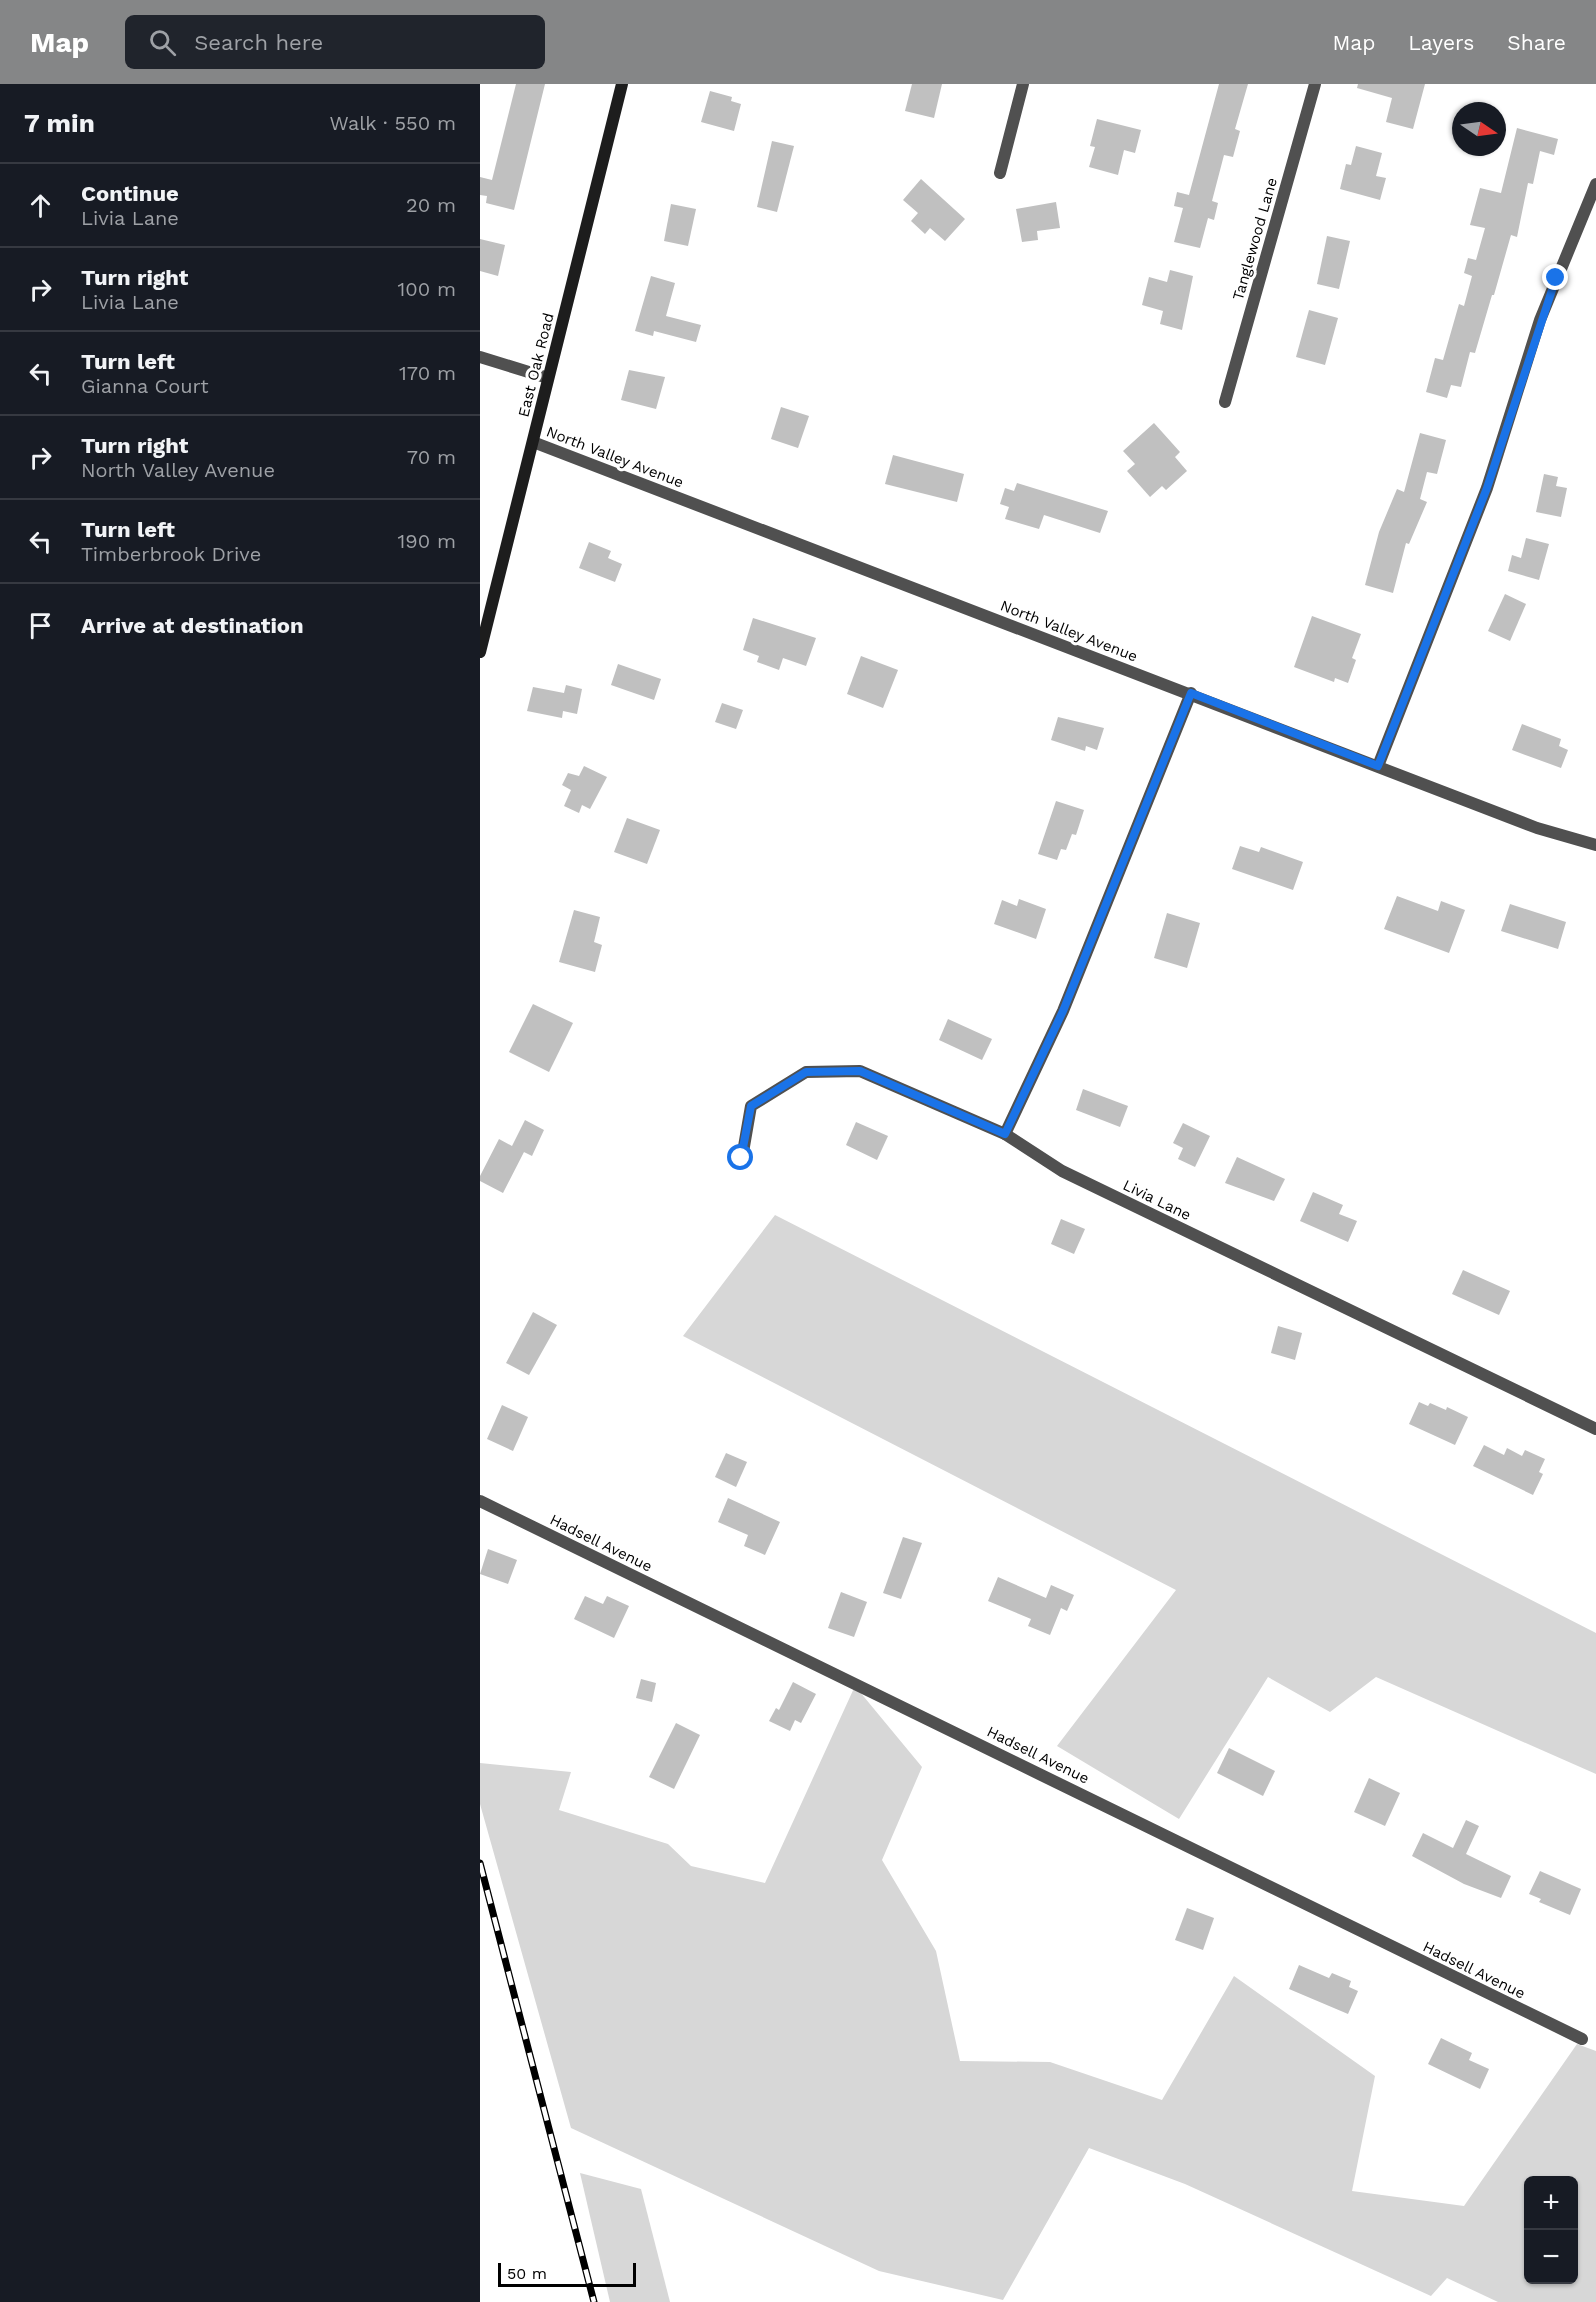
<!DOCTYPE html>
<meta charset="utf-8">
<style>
:root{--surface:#171b24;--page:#20242c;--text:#f1f3f6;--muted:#9ea1a6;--line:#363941;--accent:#858687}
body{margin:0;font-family:"Work Sans",sans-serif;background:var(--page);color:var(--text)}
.controls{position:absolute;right:18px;bottom:18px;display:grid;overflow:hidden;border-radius:9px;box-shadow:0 2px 4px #0004}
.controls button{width:54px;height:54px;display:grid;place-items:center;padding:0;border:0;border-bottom:2px solid var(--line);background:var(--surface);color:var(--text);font:30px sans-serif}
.compass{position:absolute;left:972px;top:18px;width:54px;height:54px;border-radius:50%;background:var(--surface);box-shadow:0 2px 4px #0004;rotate:103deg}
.scale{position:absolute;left:18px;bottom:15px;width:138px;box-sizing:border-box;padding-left:6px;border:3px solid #000;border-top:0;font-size:16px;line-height:21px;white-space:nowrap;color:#000;-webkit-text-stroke:4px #fff;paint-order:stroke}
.stop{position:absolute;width:18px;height:18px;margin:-14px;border:4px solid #1a73e8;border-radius:50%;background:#fff}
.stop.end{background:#1a73e8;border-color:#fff;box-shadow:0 2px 6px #0008}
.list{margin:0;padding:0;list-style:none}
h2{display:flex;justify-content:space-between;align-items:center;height:78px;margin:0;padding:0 24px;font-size:26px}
h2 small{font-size:20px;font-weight:400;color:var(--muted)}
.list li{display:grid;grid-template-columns:39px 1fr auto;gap:18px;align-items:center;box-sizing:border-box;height:84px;padding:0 24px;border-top:2px solid var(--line)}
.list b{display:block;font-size:22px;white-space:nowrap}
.list p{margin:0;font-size:20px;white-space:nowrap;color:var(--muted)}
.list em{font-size:20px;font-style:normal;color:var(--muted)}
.icon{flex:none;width:33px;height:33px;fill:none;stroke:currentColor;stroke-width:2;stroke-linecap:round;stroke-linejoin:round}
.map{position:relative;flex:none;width:1116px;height:2218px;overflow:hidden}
header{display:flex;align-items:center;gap:36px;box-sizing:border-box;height:84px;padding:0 30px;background:var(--accent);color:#fff}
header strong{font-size:28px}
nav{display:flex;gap:33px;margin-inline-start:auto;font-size:21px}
.search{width:420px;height:54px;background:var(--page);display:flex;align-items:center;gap:15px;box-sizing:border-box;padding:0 21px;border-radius:9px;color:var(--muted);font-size:22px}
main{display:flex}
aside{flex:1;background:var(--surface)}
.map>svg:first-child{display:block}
.green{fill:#d7d7d7;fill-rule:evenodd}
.building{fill:#c0c0c0}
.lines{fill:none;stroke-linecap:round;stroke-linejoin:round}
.street{stroke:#505050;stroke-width:12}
.secondary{stroke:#1d1d1d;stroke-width:12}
.rail-casing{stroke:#000;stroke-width:7}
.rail{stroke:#fff;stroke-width:4.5;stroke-dasharray:14;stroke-linecap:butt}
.route{stroke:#1a73e8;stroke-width:8}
.labels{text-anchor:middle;stroke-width:6;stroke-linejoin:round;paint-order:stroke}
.street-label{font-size:15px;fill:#000;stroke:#fff}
</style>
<header>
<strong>Map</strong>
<div class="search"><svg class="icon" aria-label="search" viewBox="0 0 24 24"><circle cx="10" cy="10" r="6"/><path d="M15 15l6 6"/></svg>Search here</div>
<nav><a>Map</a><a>Layers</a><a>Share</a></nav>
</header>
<main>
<aside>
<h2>7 min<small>Walk · 550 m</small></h2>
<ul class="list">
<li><svg class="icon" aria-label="ahead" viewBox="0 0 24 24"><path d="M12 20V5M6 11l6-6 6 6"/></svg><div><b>Continue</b><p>Livia Lane</p></div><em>20 m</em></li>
<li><svg class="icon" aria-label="right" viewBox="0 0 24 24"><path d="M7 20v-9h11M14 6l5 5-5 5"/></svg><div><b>Turn right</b><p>Livia Lane</p></div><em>100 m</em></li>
<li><svg class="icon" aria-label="left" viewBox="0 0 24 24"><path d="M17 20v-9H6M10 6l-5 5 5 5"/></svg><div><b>Turn left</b><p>Gianna Court</p></div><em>170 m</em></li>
<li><svg class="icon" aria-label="right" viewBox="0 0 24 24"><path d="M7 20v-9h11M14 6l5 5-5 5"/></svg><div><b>Turn right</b><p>North Valley Avenue</p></div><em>70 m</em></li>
<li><svg class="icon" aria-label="left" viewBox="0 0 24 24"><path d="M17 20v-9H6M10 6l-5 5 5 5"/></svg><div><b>Turn left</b><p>Timberbrook Drive</p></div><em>190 m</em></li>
<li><svg class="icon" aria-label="arrive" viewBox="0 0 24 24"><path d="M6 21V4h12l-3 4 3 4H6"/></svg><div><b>Arrive at destination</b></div></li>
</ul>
</aside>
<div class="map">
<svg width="1116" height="2218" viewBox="0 0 1116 2218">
<rect width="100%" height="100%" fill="#fff"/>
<g class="green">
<polygon points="295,1131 1116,1549 1116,1690 896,1593 850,1628 788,1593 699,1735 577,1662 696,1506 203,1252"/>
<path d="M375 1602 442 1683 402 1776 456 1867 480 1977 570 1978 682 2016 754 1892 895 1992 872 2107 984 2122 1097 1960 1116 1967V2218H1018L967 2194 951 2212 705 2100 609 2064 523 2216 399 2187 91 2044 0 1720V1679L91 1688 79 1726 188 1760 211 1782 285 1799ZM1048 2096H1094V2196H1048Z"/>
<polygon points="100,2089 161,2105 190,2218 130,2218"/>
</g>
<g class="building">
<polygon points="36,0 65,0 34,126 6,119 7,112 0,111 0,93 12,96"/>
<polygon points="432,0 462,0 454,34 425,27"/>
<polygon points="739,0 768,0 755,45 760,47 753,73 744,71 732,117 738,119 734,136 728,134 720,164 694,158 703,124 694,122 697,108 709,111"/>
<polygon points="878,0 945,0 933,45 906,38 912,14 877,4"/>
<polygon points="230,7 252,13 251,17 261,20 254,47 221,38"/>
<polygon points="617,35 661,46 655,69 644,66 638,91 609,83 615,63 610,62"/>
<polygon points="1037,44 1078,55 1074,71 1060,67 1053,100 1048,99 1037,153 1031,151 1014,211 1012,211 995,269 990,268 981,303 971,301 967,314 946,308 955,274 963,276 979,220 984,222 992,192 984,189 988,174 996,176 1005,144 990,141 1000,104 1021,109"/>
<polygon points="292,57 314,62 297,128 277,123"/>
<polygon points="876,62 902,69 896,92 906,94 900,116 860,105 866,80 871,81"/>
<polygon points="441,95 485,135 465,157 450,144 445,150 431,137 438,129 423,116"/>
<polygon points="576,118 580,144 557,147 558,156 542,158 536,125"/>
<polygon points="191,120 216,125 208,162 184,157"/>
<polygon points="847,152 870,157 859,205 837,200"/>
<polygon points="0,155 25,161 18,192 0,187"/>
<polygon points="690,186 713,192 702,246 680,240 683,227 662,221 669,193 687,198"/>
<polygon points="171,192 195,199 186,232 221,241 216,258 174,247 173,252 155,247"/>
<polygon points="829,226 858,234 845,281 816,273"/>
<polygon points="149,286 185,293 176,325 141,316"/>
<polygon points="301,323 329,332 318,364 291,355"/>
<polygon points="674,339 700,368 695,373 707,387 686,406 682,402 670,413 647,387 655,380 643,367"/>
<polygon points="940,349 966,356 957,390 947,388 940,415 947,418 929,460 926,459 913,509 885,501 899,448 917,405 924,408"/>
<polygon points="413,371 484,390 477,418 405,400"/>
<polygon points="1064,390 1078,393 1076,402 1087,404 1081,433 1056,428"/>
<polygon points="537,399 628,427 620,449 564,431 559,445 525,435 529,423 520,420 525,404 534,407"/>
<polygon points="1046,454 1069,460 1059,496 1028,487 1032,471 1041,474"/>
<polygon points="109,458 131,467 128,474 142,480 135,498 99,484"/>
<polygon points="1025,510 1046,520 1030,557 1008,547"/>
<polygon points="832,532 881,550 872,574 876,576 868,599 855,594 854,598 814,583"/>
<polygon points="273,534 336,554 326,582 303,574 299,586 277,578 279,572 263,566"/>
<polygon points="381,572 418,586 403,624 367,610"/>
<polygon points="138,580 181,595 174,616 131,601"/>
<polygon points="86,601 102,605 97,630 83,627 82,634 47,627 53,603 84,609"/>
<polygon points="242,619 263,626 256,645 235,638"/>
<polygon points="578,633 624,644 617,666 606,662 605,667 571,656"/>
<polygon points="1042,640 1081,655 1079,662 1088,666 1081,684 1032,666"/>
<polygon points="104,682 127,693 110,725 102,721 99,729 84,722 91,706 82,701 88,689 99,692"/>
<polygon points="576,717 604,726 596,751 592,750 586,766 581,765 577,776 558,770"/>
<polygon points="147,734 180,746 167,780 134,768"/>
<polygon points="760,762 779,768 781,763 823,778 813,806 752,785"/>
<polygon points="917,812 958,827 961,817 985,826 969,869 904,845"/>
<polygon points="539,815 566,825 556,855 514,840 522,816 537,822"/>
<polygon points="1030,820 1086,838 1078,865 1021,847"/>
<polygon points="94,826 120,833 114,858 122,861 115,888 79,878"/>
<polygon points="687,829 720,839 707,884 674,874"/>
<polygon points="53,920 93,939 69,988 29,968"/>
<polygon points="468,935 512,955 502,976 459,956"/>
<polygon points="603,1005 648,1022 640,1043 596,1026"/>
<polygon points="45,1036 64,1046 52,1072 42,1067 44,1068 23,1109 0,1097 0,1092 19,1055 32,1062"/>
<polygon points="376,1038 408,1052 397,1076 366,1061"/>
<polygon points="703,1039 730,1052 715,1083 698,1075 703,1064 693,1059"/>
<polygon points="757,1073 805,1095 794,1117 745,1099"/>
<polygon points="833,1108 863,1121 859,1130 877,1137 868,1158 820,1137"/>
<polygon points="581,1135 605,1145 594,1170 571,1160"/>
<polygon points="983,1186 1030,1207 1019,1231 972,1210"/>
<polygon points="53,1228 77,1241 49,1291 26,1279"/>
<polygon points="798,1242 822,1249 815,1276 791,1269"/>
<polygon points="939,1318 948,1322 950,1319 966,1326 967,1323 988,1333 975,1361 929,1340"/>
<polygon points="22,1321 48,1333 33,1367 7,1355"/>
<polygon points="1004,1361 1024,1371 1027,1364 1042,1372 1045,1366 1065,1375 1059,1388 1063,1390 1053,1411 993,1382"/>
<polygon points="246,1369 267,1378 256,1403 235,1393"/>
<polygon points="248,1414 300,1438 285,1471 264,1462 268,1451 238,1438"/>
<polygon points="423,1453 442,1459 421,1515 403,1509"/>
<polygon points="8,1465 37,1476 28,1500 0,1490"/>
<polygon points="518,1493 566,1514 571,1501 594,1511 587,1527 581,1524 570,1551 548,1542 551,1535 508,1517"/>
<polygon points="361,1508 387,1518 374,1553 348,1544"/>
<polygon points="105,1512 123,1520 127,1512 149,1522 134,1554 94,1535"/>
<polygon points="161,1595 176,1599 172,1618 156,1614"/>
<polygon points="313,1598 336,1610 321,1639 315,1636 310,1647 289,1637 296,1624 299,1626"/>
<polygon points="196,1639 220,1651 194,1705 169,1693"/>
<polygon points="749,1664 795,1687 783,1712 737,1689"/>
<polygon points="889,1694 920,1709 905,1742 874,1728"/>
<polygon points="986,1736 999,1742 986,1770 1031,1792 1021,1814 984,1800 932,1772 943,1749 973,1764"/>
<polygon points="1060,1787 1101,1805 1090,1831 1059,1818 1061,1815 1049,1810"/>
<polygon points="707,1824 734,1834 723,1866 695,1856"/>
<polygon points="819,1881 849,1894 852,1889 871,1897 869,1903 878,1907 868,1930 809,1905"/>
<polygon points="961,1954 992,1969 989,1976 1009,1985 1000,2005 948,1980"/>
</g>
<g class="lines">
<g class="street">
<polyline points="520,89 543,0"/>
<polyline points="0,273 68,294"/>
<polyline points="745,318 835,0"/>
<polyline points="53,358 1057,744 1116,761"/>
<polyline points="898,682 1007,404 1060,236 1116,100"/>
<polyline points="525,1050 583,927 711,609"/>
<polyline points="262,1074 271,1022 326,988 380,987 525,1050 582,1087 1116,1345"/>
<polyline points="0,1417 1102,1955"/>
</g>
<polyline class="secondary" points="0,568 142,0"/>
<defs>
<polyline id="rail" points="0,1779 114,2218"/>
</defs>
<use href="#rail" class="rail-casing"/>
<use href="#rail" class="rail"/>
</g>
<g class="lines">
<polyline class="route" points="261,1074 271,1022 326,988 380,987 525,1050 583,927 711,609 898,682 1007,404 1076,194"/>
</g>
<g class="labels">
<g class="street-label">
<text transform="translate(775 155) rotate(-74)" y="5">Tanglewood Lane</text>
<text transform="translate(56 281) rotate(-76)" y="5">East Oak Road</text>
<text transform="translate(135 373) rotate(21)" y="5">North Valley Avenue</text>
<text transform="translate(589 547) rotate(21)" y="5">North Valley Avenue</text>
<text transform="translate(677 1116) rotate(26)" y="5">Livia Lane</text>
<text transform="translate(121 1459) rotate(26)" y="5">Hadsell Avenue</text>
<text transform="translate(558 1671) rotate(26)" y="5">Hadsell Avenue</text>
<text transform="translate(994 1886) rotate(26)" y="5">Hadsell Avenue</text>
</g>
</g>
</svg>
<div class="controls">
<button>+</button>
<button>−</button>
</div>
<svg class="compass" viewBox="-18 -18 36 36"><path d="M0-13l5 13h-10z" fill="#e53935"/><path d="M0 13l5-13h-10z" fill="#9ea1a6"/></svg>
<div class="scale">50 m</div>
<div class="stop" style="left:261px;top:1074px"></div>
<div class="stop end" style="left:1076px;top:194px"></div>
</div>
</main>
